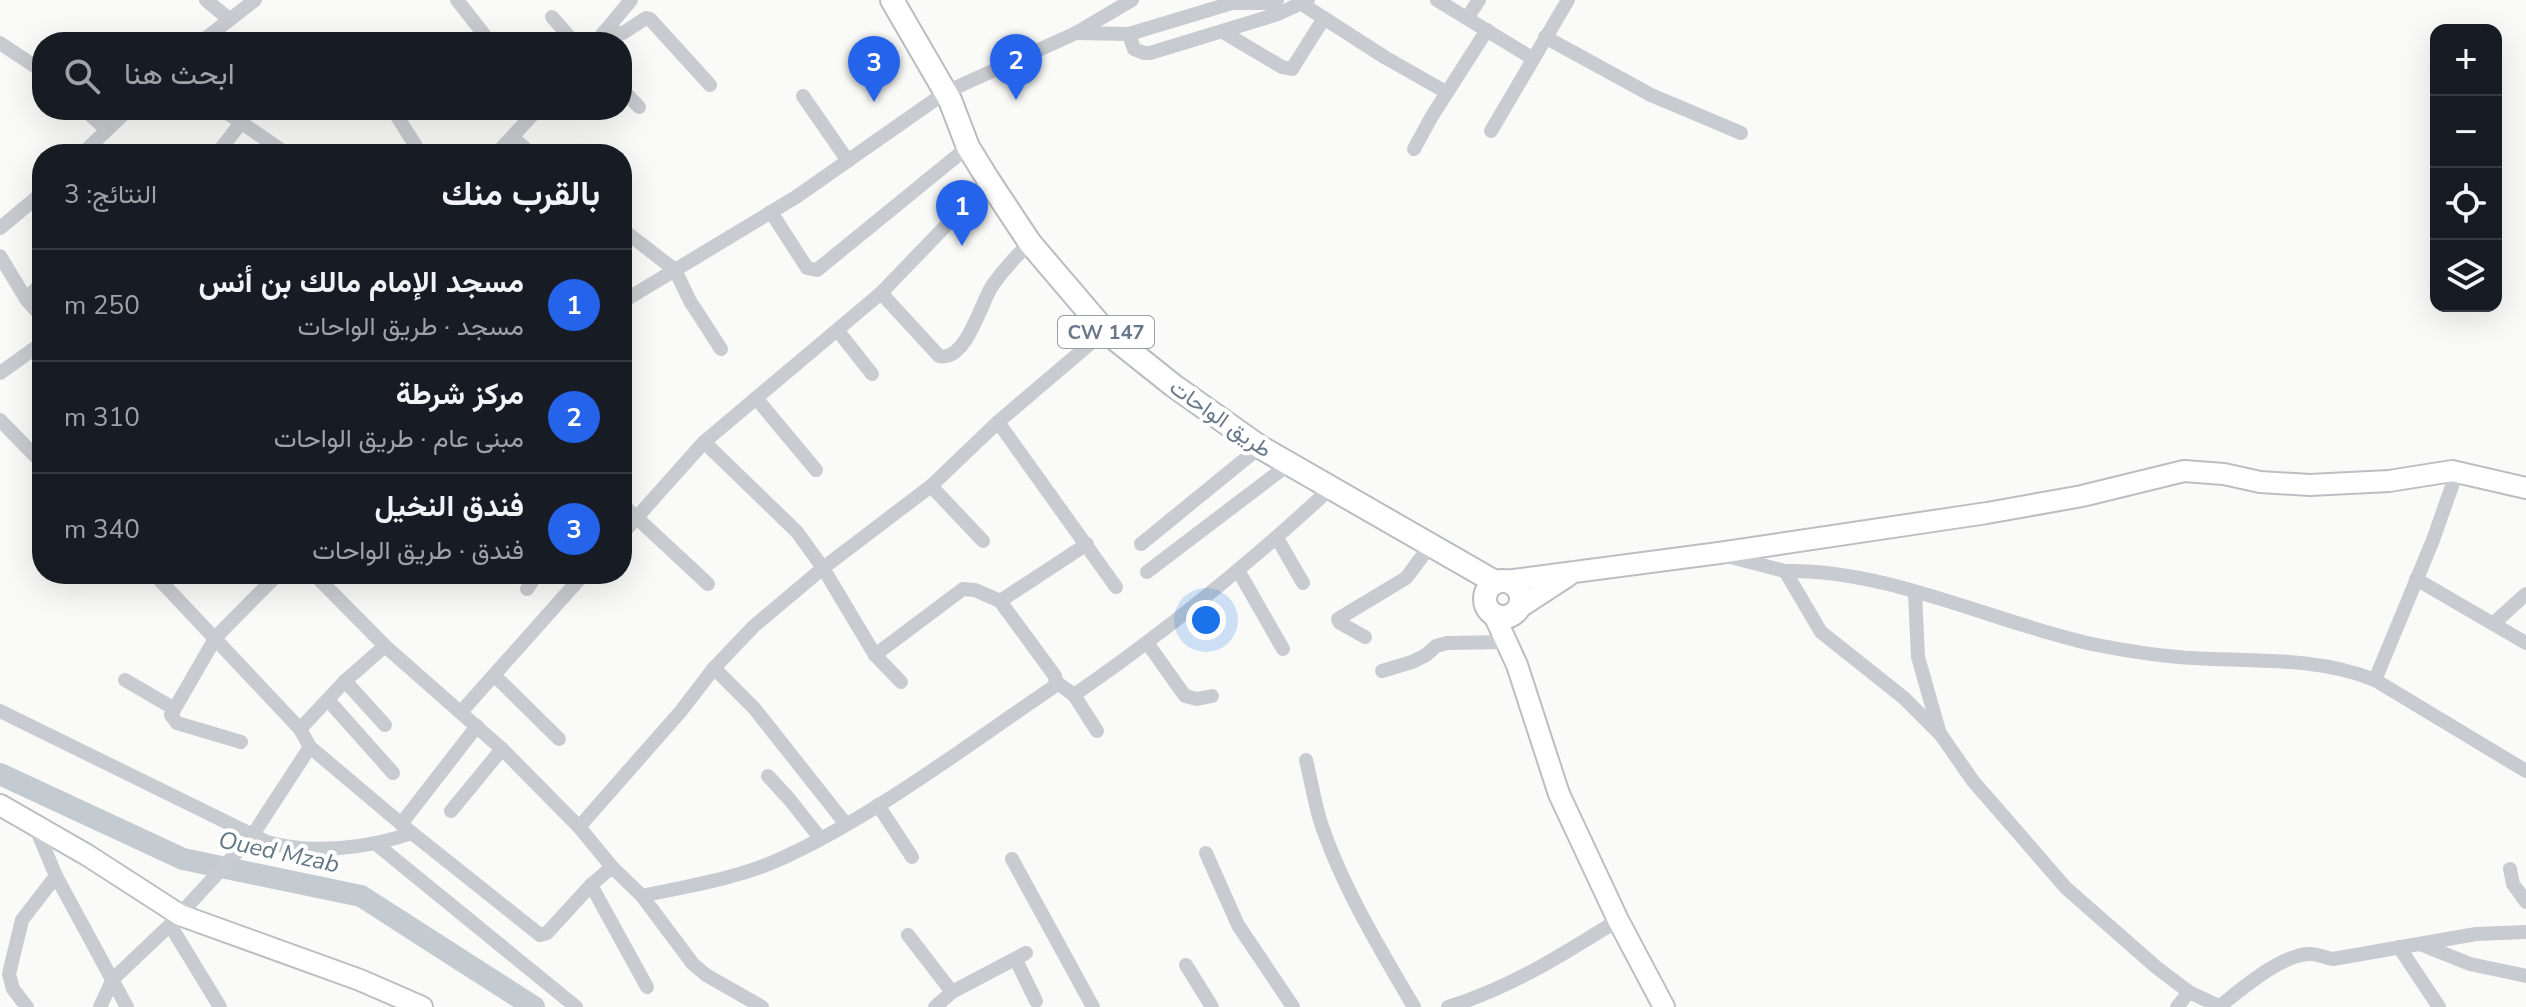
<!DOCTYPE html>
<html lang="ar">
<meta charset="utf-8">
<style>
:root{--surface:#171b24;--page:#242831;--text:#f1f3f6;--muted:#9ea1a6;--line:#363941;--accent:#2563eb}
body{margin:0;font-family:"Nunito Sans",Vazirmatn,sans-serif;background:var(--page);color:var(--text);direction:rtl}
.controls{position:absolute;right:24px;top:24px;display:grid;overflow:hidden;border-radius:16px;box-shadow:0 8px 32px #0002}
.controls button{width:72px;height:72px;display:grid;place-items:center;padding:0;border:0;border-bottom:2px solid var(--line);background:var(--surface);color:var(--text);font:40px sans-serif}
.you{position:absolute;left:1206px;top:620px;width:28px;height:28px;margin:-20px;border:6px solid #fff;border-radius:50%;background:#1a73e8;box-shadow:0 0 0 12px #1a73e833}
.badge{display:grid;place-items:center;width:52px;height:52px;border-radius:50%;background:var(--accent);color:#fff;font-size:26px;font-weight:700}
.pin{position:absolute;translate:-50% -66px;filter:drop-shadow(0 2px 4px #0008)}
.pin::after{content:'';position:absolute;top:42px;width:28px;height:24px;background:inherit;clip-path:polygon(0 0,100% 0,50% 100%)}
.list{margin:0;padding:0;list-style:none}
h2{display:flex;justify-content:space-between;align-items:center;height:104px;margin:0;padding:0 32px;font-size:34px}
h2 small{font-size:26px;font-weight:400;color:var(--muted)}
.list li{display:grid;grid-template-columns:52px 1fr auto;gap:24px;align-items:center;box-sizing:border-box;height:112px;padding:0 32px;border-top:2px solid var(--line)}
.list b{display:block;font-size:30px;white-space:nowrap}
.list p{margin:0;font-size:26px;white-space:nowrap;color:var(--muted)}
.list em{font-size:26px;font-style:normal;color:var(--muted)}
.icon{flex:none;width:44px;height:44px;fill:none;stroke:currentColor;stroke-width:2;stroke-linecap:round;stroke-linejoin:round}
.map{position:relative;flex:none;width:2526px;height:1007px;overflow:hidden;direction:ltr}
.search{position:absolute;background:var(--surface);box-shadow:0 8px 32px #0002;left:32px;top:32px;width:600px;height:88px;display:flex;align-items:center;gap:20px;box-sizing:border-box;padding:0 28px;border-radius:32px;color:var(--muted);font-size:30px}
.panel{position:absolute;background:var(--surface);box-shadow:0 8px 32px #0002;left:32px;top:144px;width:600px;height:440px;border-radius:32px;direction:rtl}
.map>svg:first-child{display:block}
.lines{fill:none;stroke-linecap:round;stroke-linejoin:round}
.river{stroke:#c3cbd1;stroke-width:22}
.secondary-casing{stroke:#babfc4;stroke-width:24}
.primary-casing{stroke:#b9bdc2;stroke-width:26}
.street{stroke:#c8cbcf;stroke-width:14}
.secondary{stroke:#fff;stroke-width:20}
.primary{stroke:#fff;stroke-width:22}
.labels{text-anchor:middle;stroke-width:8;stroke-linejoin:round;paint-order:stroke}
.shield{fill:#fff;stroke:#95a0ad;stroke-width:2}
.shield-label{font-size:20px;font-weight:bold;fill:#68788a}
.street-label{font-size:22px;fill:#68788a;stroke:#fff}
.water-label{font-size:24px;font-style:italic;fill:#637884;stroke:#fff}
</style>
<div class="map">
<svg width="2526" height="1007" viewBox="0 0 2526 1007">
<rect width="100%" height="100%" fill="#fafaf8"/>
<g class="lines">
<polyline class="river" points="0,774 183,859 361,896 534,1007"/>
<defs>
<g id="secondary">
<polyline points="1506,581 1719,553 1987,513 2082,496 2184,471 2224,474 2260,482 2310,485 2389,481 2452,471 2526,488"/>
<polyline points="1519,608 1568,576"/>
<polyline points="1494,615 1517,665 1559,794 1618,920 1664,1007"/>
<polyline points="0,805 87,855 180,915 360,980 422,1007"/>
</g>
<g id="primary">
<polyline points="892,0 950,100 968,147 989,181 1030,243 1105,331 1174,386 1260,447 1495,582"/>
<circle cx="1503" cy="599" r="18"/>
</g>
</defs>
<use href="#secondary" class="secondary-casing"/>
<use href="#primary" class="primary-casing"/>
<g class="street">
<polyline points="206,0 229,19"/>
<polyline points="457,0 490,42"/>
<polyline points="1437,0 1532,58"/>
<polyline points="1302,4 1386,58 1446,92"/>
<polyline points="552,17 574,42"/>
<polyline points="1467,18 1479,0"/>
<polyline points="604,32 623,33 646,18 650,19 710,85"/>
<polyline points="1223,32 1282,67 1292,69 1324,18"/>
<polyline points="1076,33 1129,34 1232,3 1269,3 1277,0"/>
<polyline points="1129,34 1134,49 1144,53 1150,53 1278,14 1308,0"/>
<polyline points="1545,37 1651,95 1741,133"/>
<polyline points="201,42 255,0"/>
<polyline points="596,42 631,0"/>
<polyline points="0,43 42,71"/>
<polyline points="622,89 639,107"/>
<polyline points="803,96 848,161"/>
<polyline points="85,110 107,130"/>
<polyline points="223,110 287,154"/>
<polyline points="393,110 421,154"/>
<polyline points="1491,131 1568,0"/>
<polyline points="513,138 532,154"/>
<polyline points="1414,149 1432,116 1487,30"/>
<polyline points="82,154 128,110"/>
<polyline points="217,154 240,124"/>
<polyline points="496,154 537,110"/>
<polyline points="771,212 807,268 817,270 968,147"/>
<polyline points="0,228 42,193"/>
<polyline points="622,229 675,270 690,301 721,349"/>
<polyline points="0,256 26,299 42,317"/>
<path d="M881 293 939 356C966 362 980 305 992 286 1003 270 1016 256 1030 243"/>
<polyline points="26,299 42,283"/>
<polyline points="622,302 796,197 946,92 1076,33 1132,0"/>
<polyline points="838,331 872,374"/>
<polyline points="0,373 42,343"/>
<polyline points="756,398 816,470"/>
<polyline points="0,420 42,463"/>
<polyline points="998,422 1116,587"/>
<polyline points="704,442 797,532 823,568 875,655 901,682"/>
<polyline points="931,486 983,541"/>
<polyline points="622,504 708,584"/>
<polyline points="622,534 704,442 881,293 989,181"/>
<polyline points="1277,538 1303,583"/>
<polyline points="1141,544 1260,447"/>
<polyline points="1723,555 1785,571 1821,632 1904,698 1941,735 1973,781 2066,888 2156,967 2189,992 2221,1007"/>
<path d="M1785 571C1889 569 1992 622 2092 644 2131 652 2173 658 2213 659 2269 661 2323 659 2375 680L2526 771"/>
<polyline points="1147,572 1289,464"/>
<polyline points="1239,572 1283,649"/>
<polyline points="314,574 385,646 502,749 579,827"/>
<polyline points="2416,579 2526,643"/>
<polyline points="527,589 537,574"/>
<polyline points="1915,593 1918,657 1939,731"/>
<polyline points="2494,623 2526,594"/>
<polyline points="1365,637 1340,623 1338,619 1406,578 1430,546"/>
<polyline points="1148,644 1185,696 1197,699 1212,696"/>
<polyline points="875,655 963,589 975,590 1000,601 1087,544"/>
<polyline points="714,668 754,708 845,823"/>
<polyline points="1382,671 1412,662 1426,655 1436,646 1447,643 1507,642"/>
<polyline points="495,676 559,739"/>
<polyline points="125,680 173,708"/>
<polyline points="2375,680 2433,540 2457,472"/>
<polyline points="345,681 385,725"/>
<polyline points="1056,682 1074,695 1097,731"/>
<path d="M1074 695C1165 632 1250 563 1331 488"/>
<polyline points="328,700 393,773"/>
<path d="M0 711 267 842C312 855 369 848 412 833"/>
<polyline points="461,712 584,574"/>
<polyline points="300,729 345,681 385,646"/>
<polyline points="241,742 177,723 171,715 216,637 278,574"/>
<polyline points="310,747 412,833 540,935 547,933 591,885 612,867"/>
<path d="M1306 760C1311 780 1314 800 1320 820 1341 885 1380 949 1414 1007"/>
<polyline points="768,776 790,800 820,838"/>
<polyline points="878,805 912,857"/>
<polyline points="451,811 502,749"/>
<polyline points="401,824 477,726"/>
<polyline points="35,826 56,876 127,1007"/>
<polyline points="375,843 576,1007"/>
<polyline points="1206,853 1238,925 1293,1007"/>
<polyline points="1012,859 1093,1007"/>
<polyline points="2510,869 2513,884 2526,902"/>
<polyline points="591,885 647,987"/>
<path d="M642 896C687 886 735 879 778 860 872 818 966 746 1052 688L1056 682 1055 676 1000 601"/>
<polyline points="170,925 220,1007"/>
<polyline points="908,935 952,992"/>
<polyline points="2420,944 2470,964 2526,976"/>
<polyline points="2399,947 2439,1007"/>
<polyline points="1016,960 1036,1001"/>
<polyline points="1186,965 1212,1007"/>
<path d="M2220 1006C2242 989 2279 956 2308 954 2317 953 2325 958 2333 959L2476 934 2526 932"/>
<polyline points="27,1007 13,989 9,974 22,920 56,876"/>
<polyline points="100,1007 113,979 170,925 252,836 310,747 300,729 154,574"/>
<polyline points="762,1007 706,975 693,964 642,896 612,867 579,827 681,711 714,668 754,626 823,568 931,486 998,422 1105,331"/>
<polyline points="935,1007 952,992 1026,953"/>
<path d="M1448 1007C1510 988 1564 954 1618 920"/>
<polyline points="2177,1007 2189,992"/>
</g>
<use href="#secondary" class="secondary"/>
<use href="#primary" class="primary"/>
</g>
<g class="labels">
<rect class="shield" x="1058" y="316" width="96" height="32" rx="6"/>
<g class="shield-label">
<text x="1106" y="339">CW 147</text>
</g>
<g class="street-label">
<text transform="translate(1221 418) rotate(35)" y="8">طريق الواحات</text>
</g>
<g class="water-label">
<text transform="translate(279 852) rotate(12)" y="8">Oued Mzab</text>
</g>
</g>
</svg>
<div class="controls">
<button>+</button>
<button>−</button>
<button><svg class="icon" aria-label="locate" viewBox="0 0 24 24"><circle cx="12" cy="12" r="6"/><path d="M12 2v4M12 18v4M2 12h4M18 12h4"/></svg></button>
<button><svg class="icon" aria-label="layers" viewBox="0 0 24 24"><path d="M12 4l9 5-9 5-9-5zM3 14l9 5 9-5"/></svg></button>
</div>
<div class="you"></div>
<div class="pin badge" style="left:962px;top:246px">1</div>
<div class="pin badge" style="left:1016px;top:100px">2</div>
<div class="pin badge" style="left:874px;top:102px">3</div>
<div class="search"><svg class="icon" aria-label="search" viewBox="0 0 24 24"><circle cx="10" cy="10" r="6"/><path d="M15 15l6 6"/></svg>ابحث هنا</div>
<section class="panel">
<h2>بالقرب منك<small>النتائج: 3</small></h2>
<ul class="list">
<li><span class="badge">1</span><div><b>مسجد الإمام مالك بن أنس</b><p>مسجد · طريق الواحات</p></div><em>250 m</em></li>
<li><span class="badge">2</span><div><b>مركز شرطة</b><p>مبنى عام · طريق الواحات</p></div><em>310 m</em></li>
<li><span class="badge">3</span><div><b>فندق النخيل</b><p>فندق · طريق الواحات</p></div><em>340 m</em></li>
</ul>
</section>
</div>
